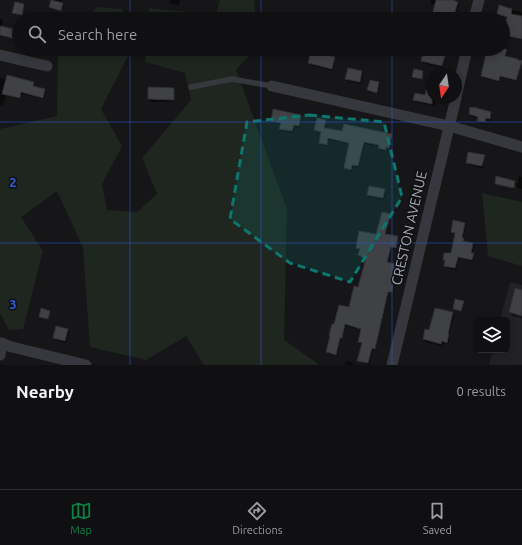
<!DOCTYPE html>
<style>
:root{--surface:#101012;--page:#19191b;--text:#f1f3f6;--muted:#9c9d9f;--line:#303032;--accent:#0b8043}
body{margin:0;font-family:Ubuntu,sans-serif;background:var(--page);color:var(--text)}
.controls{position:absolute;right:12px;bottom:12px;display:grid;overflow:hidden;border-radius:6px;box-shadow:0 2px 10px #0003}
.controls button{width:36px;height:36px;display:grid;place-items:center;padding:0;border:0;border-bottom:1px solid var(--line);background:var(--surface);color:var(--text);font:20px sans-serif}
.compass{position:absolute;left:426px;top:68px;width:36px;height:36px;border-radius:50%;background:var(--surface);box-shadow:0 2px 10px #0003;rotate:193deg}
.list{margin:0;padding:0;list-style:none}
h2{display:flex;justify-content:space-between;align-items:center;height:52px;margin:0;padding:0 16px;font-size:17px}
h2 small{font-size:13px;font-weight:400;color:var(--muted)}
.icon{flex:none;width:22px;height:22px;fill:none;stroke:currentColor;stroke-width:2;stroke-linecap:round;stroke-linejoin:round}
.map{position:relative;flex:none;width:522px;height:365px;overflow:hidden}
.search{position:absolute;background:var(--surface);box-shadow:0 2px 10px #0003;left:12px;right:12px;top:12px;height:44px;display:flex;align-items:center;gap:10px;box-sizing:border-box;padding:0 14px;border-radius:22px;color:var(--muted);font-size:15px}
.sheet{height:124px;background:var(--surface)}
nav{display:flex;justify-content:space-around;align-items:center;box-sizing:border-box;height:56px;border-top:1px solid var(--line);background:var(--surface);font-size:11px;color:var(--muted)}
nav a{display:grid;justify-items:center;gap:2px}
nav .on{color:var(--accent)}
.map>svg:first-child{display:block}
.built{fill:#222225}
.green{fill:#1e261f}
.shadow{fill:#0007}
.building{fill:#404145;stroke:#303034}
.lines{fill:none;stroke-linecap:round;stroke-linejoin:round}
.lane{stroke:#37383d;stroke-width:5.5}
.street{stroke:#37383d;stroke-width:11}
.marked{fill:#0f766e;fill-opacity:0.2;stroke:#0f766e;stroke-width:3;stroke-dasharray:8 5;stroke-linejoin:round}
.grid{fill:none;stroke:#325cd3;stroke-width:1;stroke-opacity:0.55}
.labels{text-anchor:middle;stroke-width:3;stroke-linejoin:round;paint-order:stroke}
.street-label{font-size:14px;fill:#a8adb8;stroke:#111113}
.grid-label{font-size:13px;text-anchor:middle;font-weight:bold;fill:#325cd3;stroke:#111113;stroke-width:3;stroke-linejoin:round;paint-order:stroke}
</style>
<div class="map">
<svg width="522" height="365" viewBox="0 0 522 365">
<rect width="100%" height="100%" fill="#161618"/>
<polygon class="built" points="510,282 522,285 522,365 491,365 489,364 493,350 507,350 507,320 500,320"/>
<g class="green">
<polygon points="220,0 254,0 256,19 148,19 149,8 216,15"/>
<polygon points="97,7 122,9 123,19 86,19"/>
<polygon points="58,49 127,49 128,56 101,109 122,146 102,184 107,210 137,212 157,194 142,158 191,100 185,73 145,62 146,49 255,49 236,70 287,209 284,340 317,363 317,365 204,365 186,336 146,360 90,347 83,248 57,191 21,217 43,251 23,329 9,330 0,313 0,129 57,116"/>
<polygon points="482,193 522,202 522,266 488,256"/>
</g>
<g class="shadow">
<polygon points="52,0 62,0 61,3 63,3 64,5 62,10 50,7"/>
<polygon points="170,0 180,0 179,5 170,4"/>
<polygon points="431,0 450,0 458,2 459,5 455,19 432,19 435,5 431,4 430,2"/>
<polygon points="500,7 522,12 522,40 505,36 504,35 508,18 499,16 498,14"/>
<polygon points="0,19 2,19 3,22 2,27 18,31 19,27 19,41 0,36"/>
<polygon points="503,47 507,47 508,50 506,57 520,62 515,81 501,77 500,82 483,78 482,76 486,53 485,51 486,49 503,49"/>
<polygon points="294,49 306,49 305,53 295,50"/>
<polygon points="408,49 417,49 416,55 408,53"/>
<polygon points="444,57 445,60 443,68 423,63 422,60"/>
<polygon points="334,58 335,61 333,71 311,65 309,63"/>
<polygon points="362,72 363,74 361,84 348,81 347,78"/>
<polygon points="0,78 34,83 35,85 34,88 45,90 46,92 44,99 22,94 21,99 6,96 3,106 0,105"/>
<polygon points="432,81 432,98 436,98 435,106 416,102 414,99 426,96"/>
<polygon points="379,83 380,85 378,94 369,92 368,90"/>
<polygon points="149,88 173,89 175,91 174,102 150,102 149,99"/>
<polygon points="491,113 492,115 491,121 486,120 486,124 479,123 478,120 479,119 471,116 470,114"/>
<polygon points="301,116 302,118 300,128 295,127 293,133 282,131 280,129 281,124 273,123 272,120"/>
<polygon points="325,121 326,123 325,129 343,132 391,135 392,137 389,149 387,148 386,151 381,150 380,147 365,144 359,168 353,167 352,172 346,170 345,168 350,144 329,140 327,146 321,145 320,143 322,133 316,132 315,130"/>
<polygon points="484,156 485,158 483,168 468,165 467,162"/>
<polygon points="519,176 522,177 522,189 518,188 515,183 514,189 496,184 515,182 517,185"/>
<polygon points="384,190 386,193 384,200 370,197 368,195"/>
<polygon points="390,215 391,216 386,235 397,237 398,239 396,249 392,248 388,263 395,264 396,266 391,286 393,288 392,293 389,293 375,350 373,349 369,365 360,362 359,361 362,345 360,344 359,342 362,330 346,326 342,339 341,339 337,356 328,354 327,352 350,308 359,288 366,260 363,259 362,257 360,257 359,255 361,250 358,250 357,248 376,235"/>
<polygon points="465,224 466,226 463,239 464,242 473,244 474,246 472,254 474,256 473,262 459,258 456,270 447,268 444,260 452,254 456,234 453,234 452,232"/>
<polygon points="522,291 522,318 512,316 510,312"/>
<polygon points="453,313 454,315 449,336 450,337 448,344 443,343 442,346 425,342 424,339 426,330 430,331"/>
<polygon points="68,330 69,332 66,343 56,340 54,338"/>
<polygon points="346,361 354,363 354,365 345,365"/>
</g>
<g class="building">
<polygon points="51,0 63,3 61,11 49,7"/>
<polygon points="436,0 453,0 458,2 453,19 431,19"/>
<polygon points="15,2 24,4 22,15 12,13"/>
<polygon points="499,5 512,9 511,14 522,16 522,39 503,35 507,17 497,14"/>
<polygon points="0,26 19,30 19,40 0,35"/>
<polygon points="487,49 507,49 505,56 518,59 518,60 522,61 516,80 500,76 499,81 481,76"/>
<polygon points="311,51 335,57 332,69 308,63"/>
<polygon points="426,51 445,56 442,66 421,61 423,53"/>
<polygon points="348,68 362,71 360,82 345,79"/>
<polygon points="414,69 423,71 422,79 412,77"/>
<polygon points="7,75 34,82 33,86 45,89 43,98 21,92 20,98 2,94"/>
<polygon points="429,76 432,76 432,104 413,100 415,93 425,95"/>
<polygon points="370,80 379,82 377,93 367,90"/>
<polygon points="148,87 174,88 174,100 148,99"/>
<polygon points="470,107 473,108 473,107 488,111 491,112 490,119 486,118 485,122 477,121 478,117 469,114"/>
<polygon points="273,109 301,115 299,126 294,125 292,131 279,129 281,123 271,121"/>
<polygon points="317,118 326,120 324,128 342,131 344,124 392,134 389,148 386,147 386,150 378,148 379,145 364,142 358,166 352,165 351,170 344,168 349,143 328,138 327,145 319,143 321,132 314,130"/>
<polygon points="468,152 485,155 482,166 466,163"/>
<polygon points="496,176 515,181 514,188 495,184"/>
<polygon points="369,186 385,189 383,198 367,195"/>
<polygon points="382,212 391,214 385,234 398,236 396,248 391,247 387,262 395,264 391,285 393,285 392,292 388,292 375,349 372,348 368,363 357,361 362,343 358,342 361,329 345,324 342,338 340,338 336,355 326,352 330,336 329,335 332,324 334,324 339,305 349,307 354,286 358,287 366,258 361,257 361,256 358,255 360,249 356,248 359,231 376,234"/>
<polygon points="453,220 465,223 462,238 464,238 463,241 473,243 471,253 474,253 472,260 458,257 455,268 444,266 445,260 443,260 444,253 451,253 455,233 451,232"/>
<polygon points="515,288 522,290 522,316 509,312"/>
<polygon points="455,299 464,301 461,311 453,309"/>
<polygon points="41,308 50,311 48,319 39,317"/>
<polygon points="435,308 453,312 448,334 449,334 447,343 442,341 441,344 423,339 425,329 429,330"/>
<polygon points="56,326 68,329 65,341 53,338"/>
</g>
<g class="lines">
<polyline class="lane" points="191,87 232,79 272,86"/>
<g class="street">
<polyline points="474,19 479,0"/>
<polyline points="0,55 47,66"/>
<polyline points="272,86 449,126 522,147"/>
<polyline points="456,97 467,49"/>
<polyline points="0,343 12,347 86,365"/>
<polyline points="0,355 2,343"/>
<polyline points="392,365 456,98"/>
</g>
</g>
<path class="marked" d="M309 115 384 122 402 197 350 282 290 263 230 219 247 122Z"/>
<path class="grid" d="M130 0V19M261 0V19M392 0V19M130 49V365M261 49V365M392 49V365M0 122H522M0 243H522"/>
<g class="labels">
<g class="street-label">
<text transform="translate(409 228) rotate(-77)" y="5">CRESTON AVENUE</text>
</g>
</g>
<g class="grid-label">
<text x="13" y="187">2</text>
<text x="13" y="309">3</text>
</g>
</svg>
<div class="controls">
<button><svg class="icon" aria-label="layers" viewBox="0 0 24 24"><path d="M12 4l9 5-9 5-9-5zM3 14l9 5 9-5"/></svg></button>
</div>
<svg class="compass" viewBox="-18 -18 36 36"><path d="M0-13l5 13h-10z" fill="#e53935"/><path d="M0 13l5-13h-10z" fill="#9c9d9f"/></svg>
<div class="search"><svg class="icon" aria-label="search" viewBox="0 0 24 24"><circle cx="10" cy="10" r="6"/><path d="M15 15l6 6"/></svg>Search here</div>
</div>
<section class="sheet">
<h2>Nearby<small>0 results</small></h2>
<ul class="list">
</ul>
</section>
<nav>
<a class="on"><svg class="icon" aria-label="map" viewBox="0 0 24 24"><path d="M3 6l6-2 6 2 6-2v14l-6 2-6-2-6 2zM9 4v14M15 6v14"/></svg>Map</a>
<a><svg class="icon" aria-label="directions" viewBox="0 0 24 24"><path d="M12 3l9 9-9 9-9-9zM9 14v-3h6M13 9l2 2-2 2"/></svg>Directions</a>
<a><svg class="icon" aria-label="saved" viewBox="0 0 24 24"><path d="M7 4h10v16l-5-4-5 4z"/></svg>Saved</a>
</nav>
